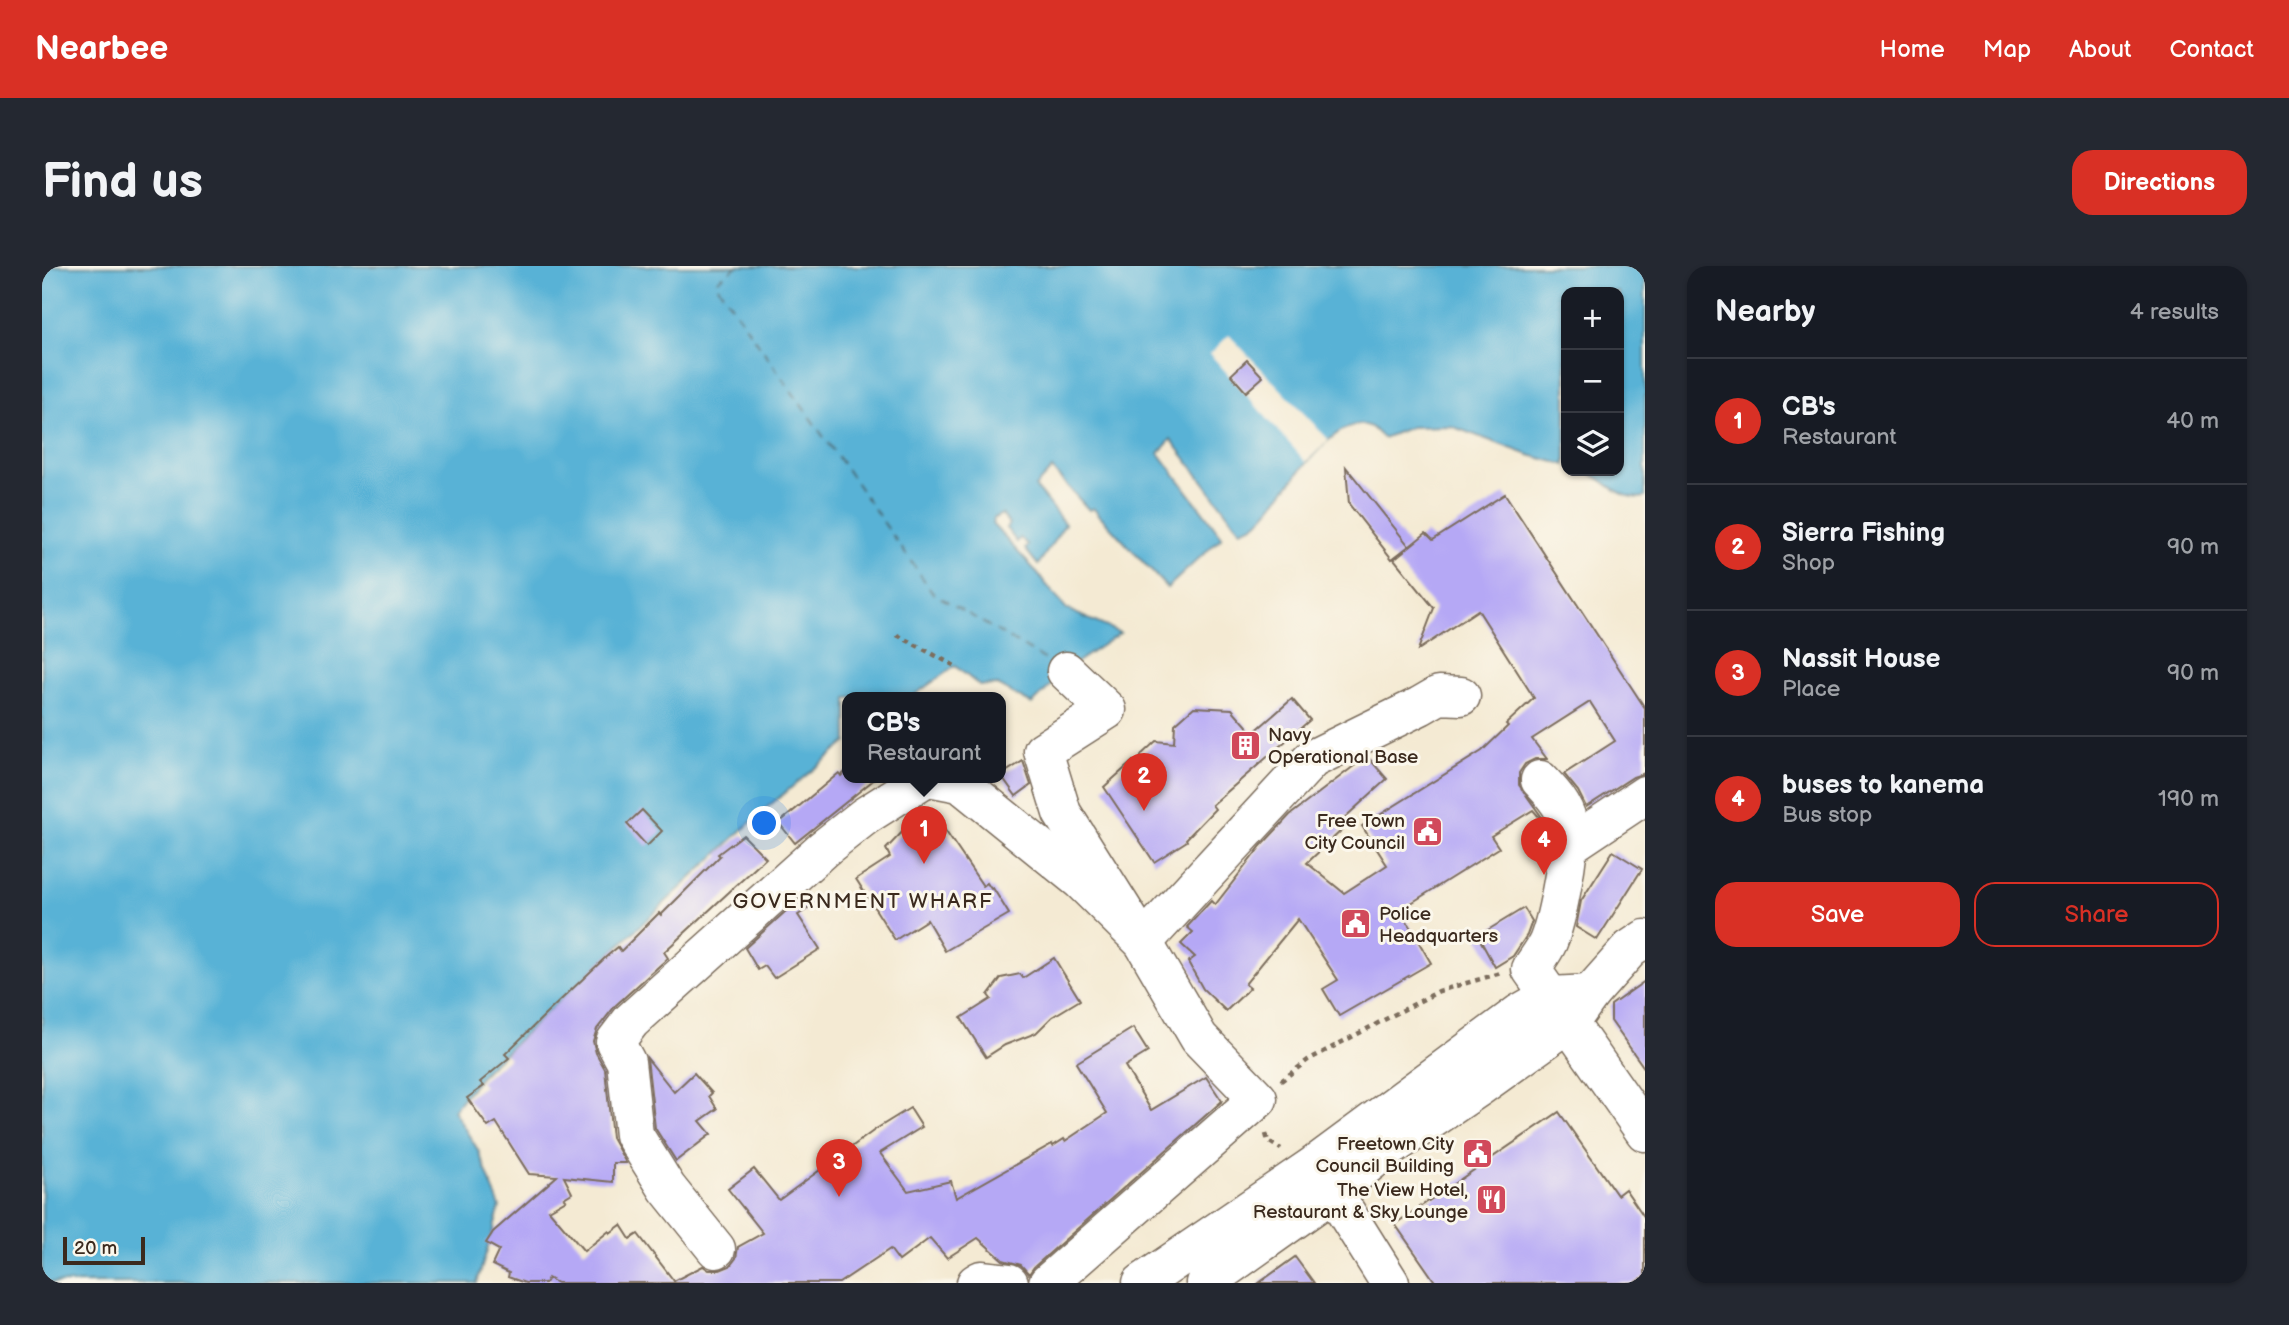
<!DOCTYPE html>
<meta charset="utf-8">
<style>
:root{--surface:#171b24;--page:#242831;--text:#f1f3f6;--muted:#9ea1a6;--line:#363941;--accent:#d93025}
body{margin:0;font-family:"Balsamiq Sans",sans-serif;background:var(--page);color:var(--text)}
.controls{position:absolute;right:21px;top:21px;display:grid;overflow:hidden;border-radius:14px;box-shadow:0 2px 5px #0004}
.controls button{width:63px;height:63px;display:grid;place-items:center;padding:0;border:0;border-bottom:2px solid var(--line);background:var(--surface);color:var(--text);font:35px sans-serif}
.scale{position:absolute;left:21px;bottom:18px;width:82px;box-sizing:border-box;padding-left:7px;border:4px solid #3b2a1e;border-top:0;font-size:19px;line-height:24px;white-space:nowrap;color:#3b2a1e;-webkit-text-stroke:5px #fbf7ec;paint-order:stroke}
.you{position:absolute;left:723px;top:558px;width:24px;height:24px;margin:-18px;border:5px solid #fff;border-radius:50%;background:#1a73e8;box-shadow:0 0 0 10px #1a73e833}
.badge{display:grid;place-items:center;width:46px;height:46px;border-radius:50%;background:var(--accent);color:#fff;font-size:23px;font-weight:700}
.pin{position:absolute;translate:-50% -58px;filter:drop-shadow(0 2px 4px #0008)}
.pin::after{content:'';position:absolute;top:37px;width:24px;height:21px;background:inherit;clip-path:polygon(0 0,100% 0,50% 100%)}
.popup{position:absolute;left:800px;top:426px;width:164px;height:91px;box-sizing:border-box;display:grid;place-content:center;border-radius:14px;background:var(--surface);filter:drop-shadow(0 2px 5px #0005);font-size:23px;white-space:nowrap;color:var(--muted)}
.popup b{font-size:26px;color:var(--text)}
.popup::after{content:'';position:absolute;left:50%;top:100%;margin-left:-14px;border:14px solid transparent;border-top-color:var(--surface)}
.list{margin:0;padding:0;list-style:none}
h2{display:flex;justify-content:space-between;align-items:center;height:91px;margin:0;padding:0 28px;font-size:30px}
h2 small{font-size:23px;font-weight:400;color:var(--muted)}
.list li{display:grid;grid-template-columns:46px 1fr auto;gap:21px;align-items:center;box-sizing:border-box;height:126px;padding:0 28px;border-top:2px solid var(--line)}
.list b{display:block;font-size:26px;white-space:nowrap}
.list p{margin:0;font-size:23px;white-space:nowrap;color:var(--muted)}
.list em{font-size:23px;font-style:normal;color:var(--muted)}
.actions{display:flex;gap:14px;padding:21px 28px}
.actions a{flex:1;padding:16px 0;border:2px solid var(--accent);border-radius:21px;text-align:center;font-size:24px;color:var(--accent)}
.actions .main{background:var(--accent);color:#fff}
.icon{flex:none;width:38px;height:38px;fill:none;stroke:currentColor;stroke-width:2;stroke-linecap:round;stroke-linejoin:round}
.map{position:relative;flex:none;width:1603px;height:1017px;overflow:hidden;border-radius:21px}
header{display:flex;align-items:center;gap:42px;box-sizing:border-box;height:98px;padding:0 35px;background:var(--accent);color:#fff}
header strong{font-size:33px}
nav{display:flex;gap:38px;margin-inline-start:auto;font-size:24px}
.intro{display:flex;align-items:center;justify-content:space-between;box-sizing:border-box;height:168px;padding:0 42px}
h1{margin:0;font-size:49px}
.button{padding:18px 32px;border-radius:21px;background:var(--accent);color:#fff;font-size:24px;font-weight:700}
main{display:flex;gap:42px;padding:0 42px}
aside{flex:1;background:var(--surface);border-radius:21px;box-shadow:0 2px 5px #0004}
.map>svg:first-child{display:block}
.water{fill:#59b2d6;stroke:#4a6e7a;stroke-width:2}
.pier{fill:#f4ead3}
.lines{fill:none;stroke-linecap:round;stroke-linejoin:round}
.ferry{stroke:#465a5e;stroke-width:2;stroke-dasharray:9 7;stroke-linecap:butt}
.building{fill:#b5a8f5}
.minor-casing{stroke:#7c6d5d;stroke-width:41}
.path{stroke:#7c6d5d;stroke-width:4.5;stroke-dasharray:5 5;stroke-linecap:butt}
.minor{stroke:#fff;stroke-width:38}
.labels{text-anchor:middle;stroke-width:6;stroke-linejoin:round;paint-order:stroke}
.poi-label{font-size:19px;fill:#3b2a1e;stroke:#fbf7ec;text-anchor:end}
.neighbourhood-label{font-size:21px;letter-spacing:2px;fill:#3b2a1e;stroke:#fbf7ec}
</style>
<header>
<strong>Nearbee</strong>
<nav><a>Home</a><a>Map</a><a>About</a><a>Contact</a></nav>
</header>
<div class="intro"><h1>Find us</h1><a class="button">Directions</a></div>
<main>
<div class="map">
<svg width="1603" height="1017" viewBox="0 0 1603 1017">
<rect width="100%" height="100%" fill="#fbf7ec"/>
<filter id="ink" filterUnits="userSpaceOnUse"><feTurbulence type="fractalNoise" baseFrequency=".0143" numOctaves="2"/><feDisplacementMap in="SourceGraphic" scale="14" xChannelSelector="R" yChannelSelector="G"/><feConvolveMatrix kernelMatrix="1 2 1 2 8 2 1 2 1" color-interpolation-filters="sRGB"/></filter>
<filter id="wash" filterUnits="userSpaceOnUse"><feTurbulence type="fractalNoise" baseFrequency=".00686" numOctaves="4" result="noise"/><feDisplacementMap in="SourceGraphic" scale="28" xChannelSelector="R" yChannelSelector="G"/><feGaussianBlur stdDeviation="1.57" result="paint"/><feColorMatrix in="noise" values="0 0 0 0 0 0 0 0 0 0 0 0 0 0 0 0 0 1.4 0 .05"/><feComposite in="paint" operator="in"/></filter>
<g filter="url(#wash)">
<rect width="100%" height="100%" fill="#f4ead3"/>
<path class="water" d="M0 0H1603V231C1578 236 1564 212 1543 205H1577V26H1524V199L1487 189 1409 160 1369 161 1341 172C1337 169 1333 164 1329 161 1291 141 1236 242 1213 258 1209 261 1202 262 1198 264L1129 173 1117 187 1180 271 1125 322 1051 242 1047 244 1010 203 993 221 1023 258 996 299 983 283 986 279 978 272 975 276 964 262 967 258 960 248 952 252 950 258 991 302 1024 343 1078 367 1029 400 990 438 955 419 938 420 913 400 868 432H805V476L723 543 443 805 411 844 436 884 458 941 435 1017H0Z"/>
<polygon class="pier" points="1187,69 1287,174 1264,196 1168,88"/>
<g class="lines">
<polyline class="ferry" points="695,0 673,16 891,327 1009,397"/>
</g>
<g id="blocks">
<g class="building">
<polygon points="1205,94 1221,111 1204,126 1189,109"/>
<polygon points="1304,201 1367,280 1350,293 1307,238"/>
<polygon points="1463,228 1603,442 1603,507 1591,511 1544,541 1536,525 1522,508 1573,475 1548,436 1490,473 1505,493 1493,493 1483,498 1477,507 1477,519 1499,550 1504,559 1491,544 1449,570 1457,582 1358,644 1389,697 1297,750 1281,723 1296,714 1256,653 1203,718 1208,722 1184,745 1161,723 1146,696 1153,691 1139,678 1151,666 1145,661 1169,635 1173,639 1219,580 1248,549 1325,490 1345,513 1298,556 1302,562 1265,597 1302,627 1345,599 1320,560 1440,485 1466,460 1464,458 1492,432 1436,344 1376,384 1392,342 1352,293 1384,267 1391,274"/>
<polygon points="1250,433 1268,454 1170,539 1173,543 1144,573 1145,575 1112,596 1062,521 1091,495 1096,498 1100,488 1114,475 1132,477 1133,458 1152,441 1190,443 1211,467"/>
<polygon points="981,495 989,519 974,530 959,509"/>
<polygon points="803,506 805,512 834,512 753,577 737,557 797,507 799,510"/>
<polygon points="600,544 620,565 605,580 585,558"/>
<polygon points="886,554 889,558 896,554 941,620 945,617 949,623 951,622 967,648 903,685 885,654 853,674 814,613 848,591 844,583 865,561"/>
<polygon points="701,569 724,592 622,686 626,692 574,739 555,763 551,775 554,787 563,803 570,872 584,897 571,897 571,916 522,911 530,927 522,932 524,934 507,944 542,985 567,965 568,967 579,959 588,973 596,968 632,1015 661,1000 667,1004 678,1004 688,1000 694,992 696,981 721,967 686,923 712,903 737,934 834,863 868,842 880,861 838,887 866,925 909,915 914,932 1010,878 1011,880 1022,873 1023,875 1065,847 1034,797 1091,762 1106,786 1083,800 1109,844 1164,811 1180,835 992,1001 987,1008 979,999 961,994 936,972 905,992 888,972 857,995 848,983 797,1017 515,1017 506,1012 503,1017 483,1017 466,1011 467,1007 450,999 457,984 444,977 451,966 515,910 487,908 454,856 446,861 425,832 442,820 438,816 467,792 463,788 505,747 565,690 576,681 579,685 617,647 619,649 678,590 676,588"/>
<polygon points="1571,585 1600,603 1555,674 1534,661 1539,635"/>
<polygon points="763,628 770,640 756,649 778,683 732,712 723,700 716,704 703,682"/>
<polygon points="1482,642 1490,655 1485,669 1471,690 1453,701 1436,670"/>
<polygon points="1012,692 1038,734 1010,751 994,767 963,779 944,791 919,752 949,733 946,729 959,712 978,708 981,712"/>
<polygon points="1603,715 1603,803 1569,755 1569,739"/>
<polygon points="605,792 632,826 652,807 670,827 667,830 675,843 658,855 669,868 634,895 613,862"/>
<polygon points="1517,846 1575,929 1583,923 1603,952 1603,1010 1592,1017 1394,1017 1353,958"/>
<polygon points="1253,991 1272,1017 1217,1017"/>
</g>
</g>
</g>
<g filter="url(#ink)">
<use href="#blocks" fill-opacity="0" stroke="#7c6d5d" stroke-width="2"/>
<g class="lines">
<defs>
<g id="minor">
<polyline points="1024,405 1065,444 1001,485 1020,547 1101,676 1270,493 1378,440 1397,429 1419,430"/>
<polyline points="892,512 918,517 1038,614 1101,676 1157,772 1216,833 1006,1017"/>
<path d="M1498 514C1508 525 1522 539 1525 554 1531 575 1515 654 1506 676 1502 685 1494 695 1489 703L1603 866"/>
<polyline points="1525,581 1603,529"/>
<polyline points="1273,905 1291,926 1348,1017"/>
<polyline points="674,983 625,922 592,869 584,796 573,776 589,755 781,583 823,550 883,512"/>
<polyline points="934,1017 939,1014 967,1017"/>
<polyline points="1100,1017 1270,901 1478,747 1508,730 1548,728"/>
<polyline points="1163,1017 1291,926 1337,889 1437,821 1528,756 1548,728 1588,683 1603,673"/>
</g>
</defs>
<use href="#minor" class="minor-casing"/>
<g class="path">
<polyline points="855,369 913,400"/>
<polyline points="1239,815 1266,794 1397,725 1459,707"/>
<polyline points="1224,868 1226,875 1239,883"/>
</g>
<use href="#minor" class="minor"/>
</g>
</g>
<defs>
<symbol id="building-square" viewBox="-11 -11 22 22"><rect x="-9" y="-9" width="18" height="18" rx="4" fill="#d1495b" stroke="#fbf7ec"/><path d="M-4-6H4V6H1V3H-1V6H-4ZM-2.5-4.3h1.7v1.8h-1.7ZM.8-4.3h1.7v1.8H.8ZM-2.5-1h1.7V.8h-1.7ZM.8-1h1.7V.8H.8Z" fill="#fff"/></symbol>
<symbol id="civic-square" viewBox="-11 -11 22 22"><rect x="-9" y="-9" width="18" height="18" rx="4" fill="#d1495b" stroke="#fbf7ec"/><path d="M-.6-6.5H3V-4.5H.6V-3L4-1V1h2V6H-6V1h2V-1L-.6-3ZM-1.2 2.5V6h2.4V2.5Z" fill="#fff"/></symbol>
<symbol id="restaurant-square" viewBox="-11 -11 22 22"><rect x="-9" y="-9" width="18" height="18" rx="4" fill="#d1495b" stroke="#fbf7ec"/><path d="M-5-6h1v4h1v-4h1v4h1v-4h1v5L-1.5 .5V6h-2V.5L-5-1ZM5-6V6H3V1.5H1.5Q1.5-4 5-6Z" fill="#fff"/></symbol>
</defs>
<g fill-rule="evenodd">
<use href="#building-square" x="1186" y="462" width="35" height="35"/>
<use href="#civic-square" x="1368" y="548" width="35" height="35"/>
<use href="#civic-square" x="1296" y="640" width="35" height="35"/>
<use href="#civic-square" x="1418" y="870" width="35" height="35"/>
<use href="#restaurant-square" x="1432" y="916" width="35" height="35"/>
</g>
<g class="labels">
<g class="poi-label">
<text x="1226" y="475" text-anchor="start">Navy<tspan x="1226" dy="22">Operational Base</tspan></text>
<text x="1363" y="561">Free Town<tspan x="1363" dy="22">City Council</tspan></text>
<text x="1337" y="654" text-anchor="start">Police<tspan x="1337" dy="22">Headquarters</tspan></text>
<text x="1412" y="884">Freetown City<tspan x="1412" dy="22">Council Building</tspan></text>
<text x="1426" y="930">The View Hotel,<tspan x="1426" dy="22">Restaurant &amp; Sky Lounge</tspan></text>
</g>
<g class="neighbourhood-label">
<text x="821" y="642">GOVERNMENT WHARF</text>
</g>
</g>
</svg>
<div class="controls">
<button>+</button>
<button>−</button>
<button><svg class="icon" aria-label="layers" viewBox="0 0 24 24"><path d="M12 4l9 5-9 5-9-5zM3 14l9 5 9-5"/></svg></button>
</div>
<div class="scale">20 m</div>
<div class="you"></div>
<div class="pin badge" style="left:882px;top:598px">1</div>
<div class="popup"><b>CB's</b>Restaurant</div>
<div class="pin badge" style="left:1102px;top:545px">2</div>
<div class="pin badge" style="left:797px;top:931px">3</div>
<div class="pin badge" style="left:1502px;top:609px">4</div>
</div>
<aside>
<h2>Nearby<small>4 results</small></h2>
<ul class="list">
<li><span class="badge">1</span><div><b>CB's</b><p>Restaurant</p></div><em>40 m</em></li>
<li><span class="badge">2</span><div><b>Sierra Fishing</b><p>Shop</p></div><em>90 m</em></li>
<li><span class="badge">3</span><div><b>Nassit House</b><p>Place</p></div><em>90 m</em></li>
<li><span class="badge">4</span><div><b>buses to kanema</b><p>Bus stop</p></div><em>190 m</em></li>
</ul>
<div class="actions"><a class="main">Save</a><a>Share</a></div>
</aside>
</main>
